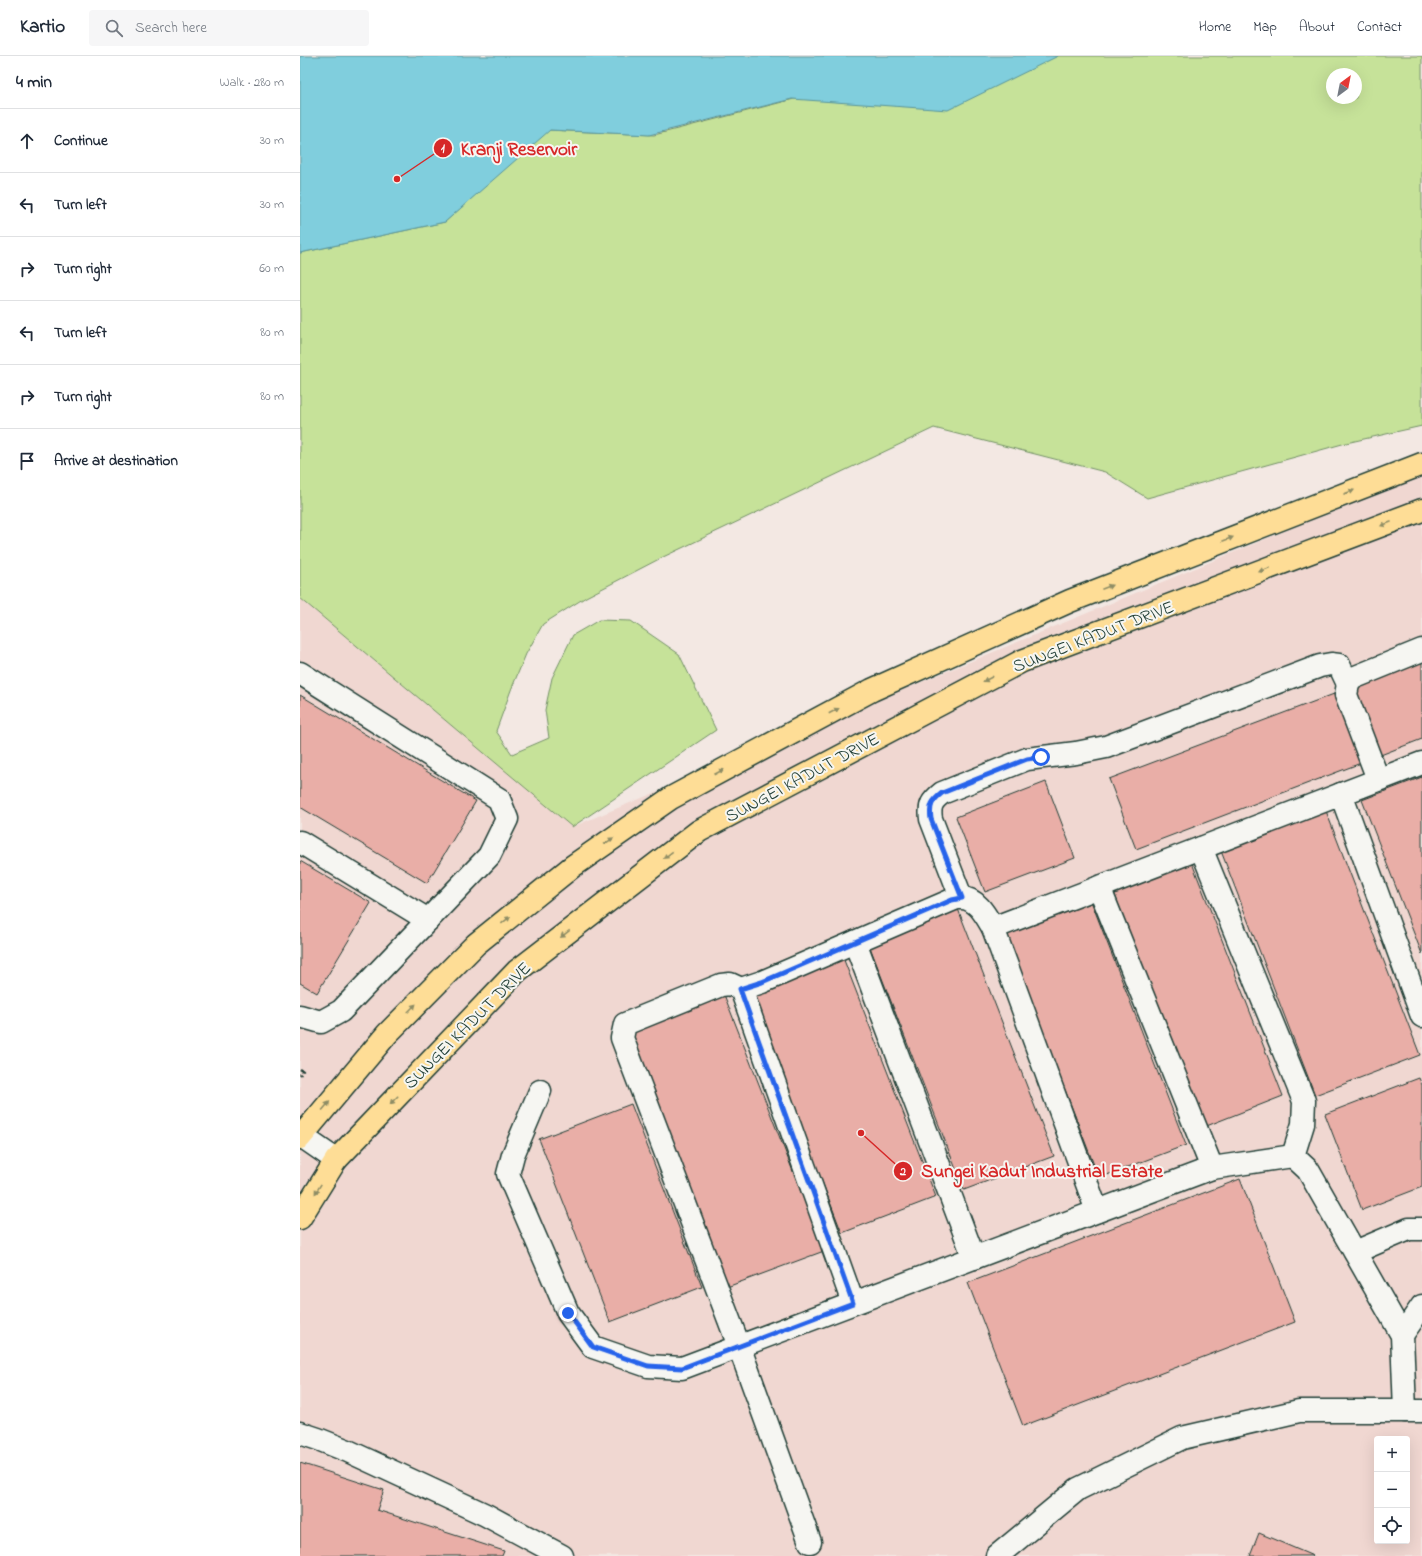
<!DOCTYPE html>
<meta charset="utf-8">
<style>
:root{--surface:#fff;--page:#f6f6f7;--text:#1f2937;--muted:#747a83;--line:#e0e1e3}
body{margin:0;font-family:"Indie Flower",sans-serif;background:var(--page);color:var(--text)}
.controls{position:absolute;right:12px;bottom:12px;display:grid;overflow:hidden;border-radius:4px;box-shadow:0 4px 16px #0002}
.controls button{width:36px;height:36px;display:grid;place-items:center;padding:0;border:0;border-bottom:1px solid var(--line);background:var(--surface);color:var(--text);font:20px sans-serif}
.compass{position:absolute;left:1026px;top:12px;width:36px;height:36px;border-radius:50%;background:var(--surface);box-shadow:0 4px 16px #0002;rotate:32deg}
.stop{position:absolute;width:12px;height:12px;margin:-9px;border:3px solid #2563eb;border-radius:50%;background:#fff}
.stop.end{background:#2563eb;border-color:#fff;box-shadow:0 1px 4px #0008}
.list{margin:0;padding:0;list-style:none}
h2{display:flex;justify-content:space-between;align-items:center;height:52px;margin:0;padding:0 16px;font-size:17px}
h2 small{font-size:13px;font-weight:400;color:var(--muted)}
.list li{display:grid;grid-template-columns:26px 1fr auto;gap:12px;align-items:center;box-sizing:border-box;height:64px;padding:0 16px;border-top:1px solid var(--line)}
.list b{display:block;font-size:15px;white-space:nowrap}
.list em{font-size:13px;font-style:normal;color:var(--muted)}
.icon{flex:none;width:22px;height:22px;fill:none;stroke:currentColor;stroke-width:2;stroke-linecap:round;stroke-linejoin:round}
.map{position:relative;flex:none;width:1122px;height:1500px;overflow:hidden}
header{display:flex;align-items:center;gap:24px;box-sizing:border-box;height:56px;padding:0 20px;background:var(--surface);border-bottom:1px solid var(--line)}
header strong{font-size:19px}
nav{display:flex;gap:22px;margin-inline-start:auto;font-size:14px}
.search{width:280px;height:36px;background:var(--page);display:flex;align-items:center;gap:10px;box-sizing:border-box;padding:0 14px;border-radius:4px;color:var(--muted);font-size:15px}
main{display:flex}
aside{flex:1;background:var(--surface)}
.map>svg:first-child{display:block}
.built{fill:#f0d7d1;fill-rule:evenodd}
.green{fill:#c6e299;stroke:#729066;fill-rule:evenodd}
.water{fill:#80cedd;stroke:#599499}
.building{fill:#e9aea7;stroke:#1f3d34}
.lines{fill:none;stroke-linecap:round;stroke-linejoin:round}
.minor-casing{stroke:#1f3d34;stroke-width:25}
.major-casing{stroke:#1f3d34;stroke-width:25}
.path{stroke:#1f3d34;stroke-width:2.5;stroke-dasharray:4 3;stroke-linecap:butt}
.minor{stroke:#f6f6f2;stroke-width:22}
.major{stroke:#fedd96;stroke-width:22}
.oneway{fill:#8e8d65}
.route{stroke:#2563eb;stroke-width:5}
.labels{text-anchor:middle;stroke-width:4;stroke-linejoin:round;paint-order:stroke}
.street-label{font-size:18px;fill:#1f3d34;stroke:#f6f6f2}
.leader{fill:none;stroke:#d62828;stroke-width:1.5}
.callout-dot{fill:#d62828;stroke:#f6f6f2;stroke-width:1.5}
.mark-label{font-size:12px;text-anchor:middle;font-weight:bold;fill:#fff}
.callout-label{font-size:19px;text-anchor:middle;font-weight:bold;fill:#d62828;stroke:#f6f6f2;stroke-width:4;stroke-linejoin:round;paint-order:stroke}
</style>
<header>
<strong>Kartio</strong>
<div class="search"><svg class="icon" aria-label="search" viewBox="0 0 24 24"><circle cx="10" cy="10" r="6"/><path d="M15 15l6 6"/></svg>Search here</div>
<nav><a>Home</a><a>Map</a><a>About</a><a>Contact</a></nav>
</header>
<main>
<aside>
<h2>4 min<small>Walk · 280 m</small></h2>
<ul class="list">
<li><svg class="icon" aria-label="ahead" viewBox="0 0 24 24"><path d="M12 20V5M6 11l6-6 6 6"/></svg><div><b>Continue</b></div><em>30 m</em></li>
<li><svg class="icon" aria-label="left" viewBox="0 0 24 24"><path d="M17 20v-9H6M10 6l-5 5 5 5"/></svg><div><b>Turn left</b></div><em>30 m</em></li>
<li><svg class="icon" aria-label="right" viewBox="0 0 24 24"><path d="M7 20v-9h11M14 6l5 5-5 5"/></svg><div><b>Turn right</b></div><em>60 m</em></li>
<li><svg class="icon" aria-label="left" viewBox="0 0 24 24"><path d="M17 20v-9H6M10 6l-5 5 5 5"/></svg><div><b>Turn left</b></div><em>80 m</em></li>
<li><svg class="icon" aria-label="right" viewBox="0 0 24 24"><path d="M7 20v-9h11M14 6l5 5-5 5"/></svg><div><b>Turn right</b></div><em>80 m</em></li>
<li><svg class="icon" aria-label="arrive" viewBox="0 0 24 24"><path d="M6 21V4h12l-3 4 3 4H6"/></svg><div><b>Arrive at destination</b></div></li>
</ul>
</aside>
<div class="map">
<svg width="1122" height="1500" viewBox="0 0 1122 1500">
<rect width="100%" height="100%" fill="#f3e8e3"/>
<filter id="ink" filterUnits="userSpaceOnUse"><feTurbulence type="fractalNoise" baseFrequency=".025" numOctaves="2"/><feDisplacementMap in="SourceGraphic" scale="8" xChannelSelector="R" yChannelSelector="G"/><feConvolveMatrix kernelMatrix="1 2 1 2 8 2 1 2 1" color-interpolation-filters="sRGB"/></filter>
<g filter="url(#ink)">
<path class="built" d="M1122 418V1500H0V542L272 771ZM1077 1383H1107V1485H1077Z"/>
<path class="green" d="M754 0H1122V370L1046 387 847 442 805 416 634 372 361 502 286 541 243 568 226 598 211 634 196 675 212 698 249 682 245 654 252 622 273 579 299 564 331 565 379 598 416 674 272 771 0 542V197L145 166 247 74 354 79 494 43ZM1032 18H1056V42H1032Z"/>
<polygon class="water" points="0,0 758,0 648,54 492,43 349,79 250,74 145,166 0,197"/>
<g class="building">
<polygon points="1122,599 1122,683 1078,700 1050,626"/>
<polygon points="1034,638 1061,707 836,793 809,723"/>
<polygon points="0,639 176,745 127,827 0,751"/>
<polygon points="1122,721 1122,898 1062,744"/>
<polygon points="746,726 775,802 685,836 656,761"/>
<polygon points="1026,755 1120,999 1015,1039 921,795"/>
<polygon points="0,805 71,847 17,937 0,927"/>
<polygon points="892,807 983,1040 904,1071 814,837"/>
<polygon points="791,845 886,1089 799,1122 705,878"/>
<polygon points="658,853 754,1100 664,1134 568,886"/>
<polygon points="542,899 636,1141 542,1177 448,935"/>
<polygon points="423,936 524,1195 427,1231 326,973"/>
<polygon points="1119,1022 1122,1029 1122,1131 1062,1154 1025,1058"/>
<polygon points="331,1048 402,1231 310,1266 239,1083"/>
<polygon points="940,1123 995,1266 723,1370 668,1227"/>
<polygon points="0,1407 84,1434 77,1454 204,1495 202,1500 0,1500"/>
<polygon points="959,1477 1013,1500 950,1500"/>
</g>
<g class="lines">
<defs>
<g id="minor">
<polyline points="0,617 199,743 207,763 189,800 41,955 21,966 0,960"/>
<polyline points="1078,723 1046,639 1048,628 1053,622 1122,594"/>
<polyline points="1041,738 1122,960"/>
<polyline points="0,786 128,864"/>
<polyline points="901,792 1004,1045 1003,1068 993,1100"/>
<polyline points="799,831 912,1112"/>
<path d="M661 841 631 763C629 749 632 745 642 737L727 703 776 697 806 691 1020 610 1031 608 1039 609 1048 628"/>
<polyline points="693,872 1122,707"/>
<polyline points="555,886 674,1202"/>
<polyline points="441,933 430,928 421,929 325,968 322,982 439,1290 510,1486"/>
<polyline points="240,1035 213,1099 208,1118 268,1257 293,1291 348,1310 382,1312 912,1112 993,1100"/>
<polyline points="0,1079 36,1104"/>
<polyline points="993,1100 1008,1114 1102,1279 1105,1355"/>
<polyline points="1055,1196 1109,1173 1122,1173"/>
<path d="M553 1247 441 933 462 926 652 844C654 843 658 841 661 842 677 842 686 860 693 872L797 1155"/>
<polyline points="1102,1279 1122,1250"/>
<polyline points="0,1377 18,1383 48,1395 186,1459 262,1500"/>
<polyline points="697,1500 778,1433 882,1382 999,1355 1122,1355"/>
</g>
<g id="major">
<polyline points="0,1082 87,978 176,888 273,810 371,742 572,634 770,545 1122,408"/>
<polyline points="0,1162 36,1104 217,915 399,775 722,605 1122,454"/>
</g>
</defs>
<use href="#minor" class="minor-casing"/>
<use href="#major" class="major-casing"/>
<polyline class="path" points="0,1013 3,1015 0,1019"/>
<use href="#minor" class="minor"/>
<use href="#major" class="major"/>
</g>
<defs><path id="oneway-solid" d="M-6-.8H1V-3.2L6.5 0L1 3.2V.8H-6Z"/></defs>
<g class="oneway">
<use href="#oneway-solid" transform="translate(1049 436) rotate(-21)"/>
<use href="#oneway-solid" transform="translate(1086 468) rotate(159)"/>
<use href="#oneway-solid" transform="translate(928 483) rotate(-21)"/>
<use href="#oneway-solid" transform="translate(964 514) rotate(159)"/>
<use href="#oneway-solid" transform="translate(807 531) rotate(-21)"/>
<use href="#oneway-solid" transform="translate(688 623) rotate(152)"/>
<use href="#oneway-solid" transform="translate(534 655) rotate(-28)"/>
<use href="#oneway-solid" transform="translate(419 716) rotate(-28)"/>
<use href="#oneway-solid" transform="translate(309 785) rotate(-34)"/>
<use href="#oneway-solid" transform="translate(368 799) rotate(142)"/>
<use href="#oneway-solid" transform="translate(206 864) rotate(-39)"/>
<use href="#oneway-solid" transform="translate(265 878) rotate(142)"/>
<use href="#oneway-solid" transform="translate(112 952) rotate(-45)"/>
<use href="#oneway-solid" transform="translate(94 1044) rotate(134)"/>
<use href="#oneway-solid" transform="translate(26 1050) rotate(-50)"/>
<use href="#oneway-solid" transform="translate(18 1133) rotate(122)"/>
</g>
</g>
<g class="lines" filter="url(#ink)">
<path class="route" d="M268 1257 293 1291 348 1310 382 1312 553 1247 440 933 462 926 652 844 662 842 631 763C629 749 632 745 642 737L727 703 741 701"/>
</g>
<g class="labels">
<g class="street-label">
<text transform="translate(793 580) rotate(-21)" y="6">SUNGEI KADUT DRIVE</text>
<text transform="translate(502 721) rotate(-28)" y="6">SUNGEI KADUT DRIVE</text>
<text transform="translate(167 969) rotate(-45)" y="6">SUNGEI KADUT DRIVE</text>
</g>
</g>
<path class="leader" d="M97 123L143 92M561 1077L603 1115"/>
<g class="callout-dot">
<circle cx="97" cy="123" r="4"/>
<circle cx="561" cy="1077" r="4"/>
<circle cx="143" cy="92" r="10"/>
<circle cx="603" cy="1115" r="10"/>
</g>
<g class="mark-label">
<text x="143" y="96">1</text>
<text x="603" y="1119">2</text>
</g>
<g class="callout-label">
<text x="219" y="99">Kranji Reservoir</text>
<text x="742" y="1121">Sungei Kadut Industrial Estate</text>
</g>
</svg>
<div class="controls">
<button>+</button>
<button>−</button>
<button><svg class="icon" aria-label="locate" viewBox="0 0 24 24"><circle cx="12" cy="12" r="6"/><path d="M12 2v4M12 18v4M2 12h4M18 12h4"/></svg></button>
</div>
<svg class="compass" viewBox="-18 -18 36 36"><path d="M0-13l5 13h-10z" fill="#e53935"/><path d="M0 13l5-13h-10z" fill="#747a83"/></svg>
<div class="stop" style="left:741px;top:701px"></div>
<div class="stop end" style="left:268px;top:1257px"></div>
</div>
</main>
